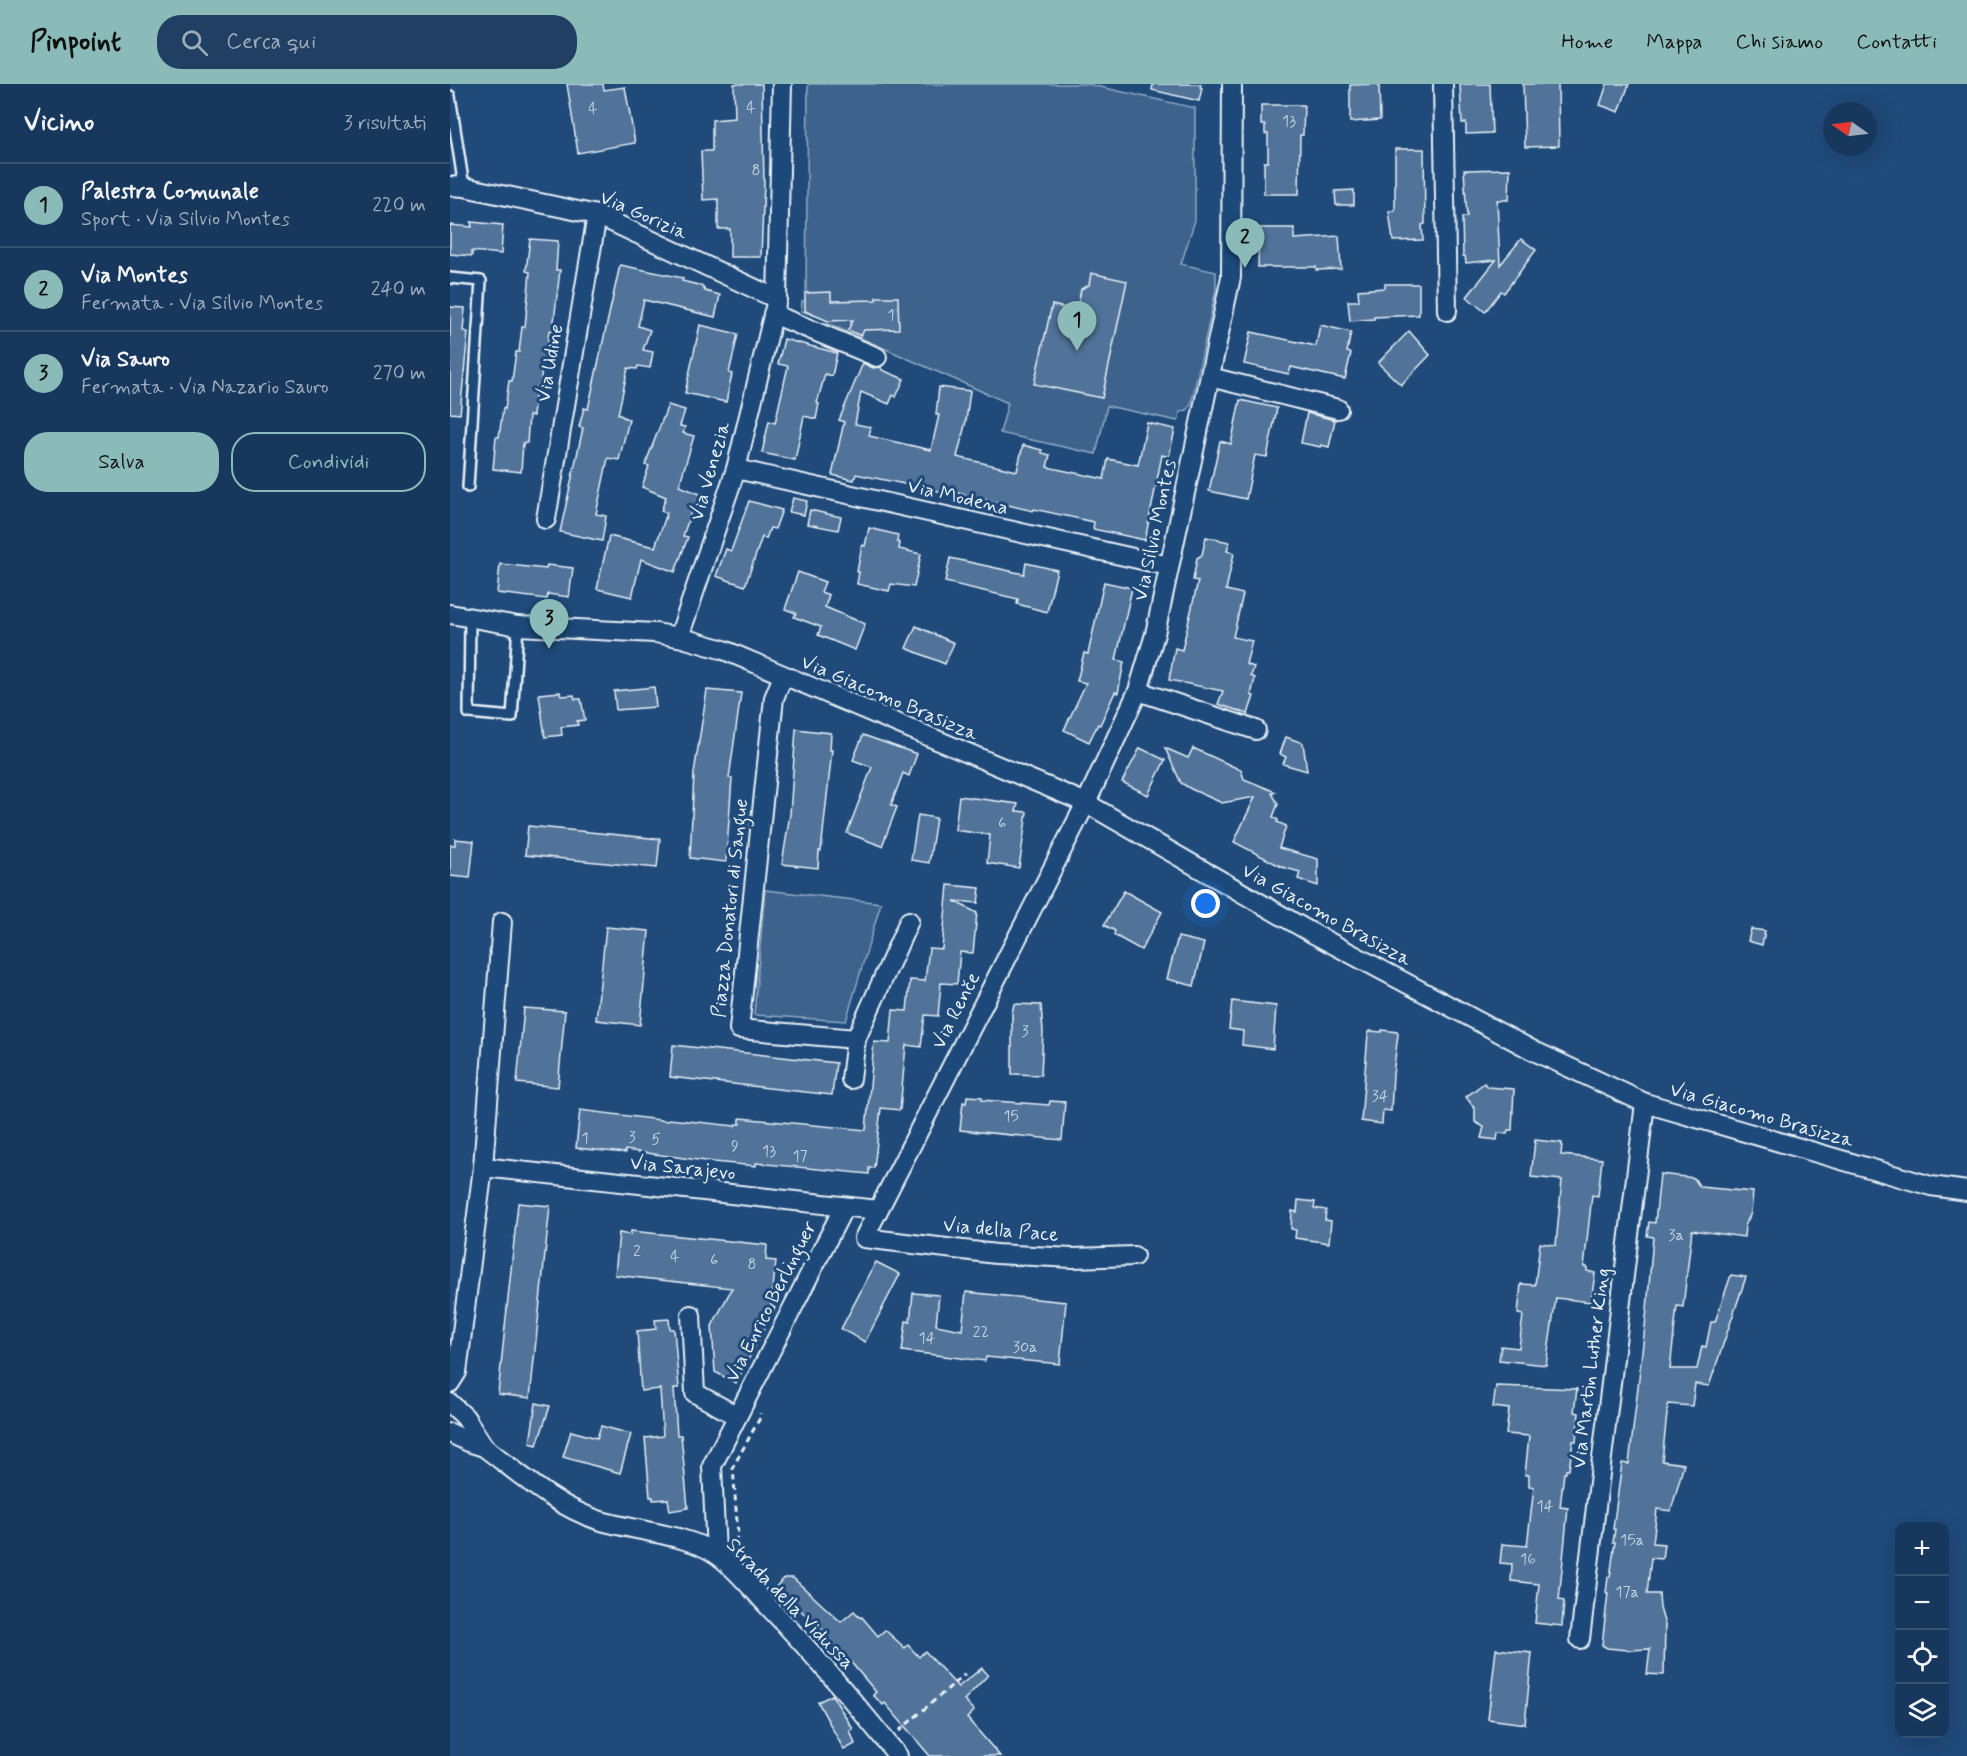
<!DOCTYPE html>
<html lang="it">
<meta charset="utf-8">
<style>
:root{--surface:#17385c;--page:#203f62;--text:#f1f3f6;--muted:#9eacbb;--line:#365272;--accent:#8bbbb9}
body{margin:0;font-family:Mynerve,sans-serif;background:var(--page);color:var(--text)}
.controls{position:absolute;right:18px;bottom:18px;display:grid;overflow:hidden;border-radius:12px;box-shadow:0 6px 24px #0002}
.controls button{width:54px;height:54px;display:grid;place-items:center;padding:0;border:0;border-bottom:2px solid var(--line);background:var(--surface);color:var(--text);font:30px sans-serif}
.compass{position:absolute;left:1373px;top:18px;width:54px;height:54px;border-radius:50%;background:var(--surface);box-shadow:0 6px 24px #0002;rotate:284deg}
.you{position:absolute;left:756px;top:820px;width:21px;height:21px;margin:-15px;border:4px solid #fff;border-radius:50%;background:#1a73e8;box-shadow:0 0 0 9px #1a73e833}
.badge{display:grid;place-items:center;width:39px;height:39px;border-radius:50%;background:var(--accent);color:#111;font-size:20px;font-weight:700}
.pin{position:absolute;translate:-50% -50px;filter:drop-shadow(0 2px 3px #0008)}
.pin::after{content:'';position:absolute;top:32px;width:21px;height:18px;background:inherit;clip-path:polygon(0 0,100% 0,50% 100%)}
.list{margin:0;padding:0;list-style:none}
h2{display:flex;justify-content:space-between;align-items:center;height:78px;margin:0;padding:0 24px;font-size:26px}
h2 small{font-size:20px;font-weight:400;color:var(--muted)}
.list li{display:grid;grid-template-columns:39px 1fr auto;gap:18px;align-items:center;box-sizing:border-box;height:84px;padding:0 24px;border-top:2px solid var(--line)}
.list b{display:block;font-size:22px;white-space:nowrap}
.list p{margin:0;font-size:20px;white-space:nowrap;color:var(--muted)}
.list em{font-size:20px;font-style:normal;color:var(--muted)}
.actions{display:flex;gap:12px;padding:18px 24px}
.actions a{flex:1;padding:14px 0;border:2px solid var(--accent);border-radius:24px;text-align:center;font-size:21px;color:var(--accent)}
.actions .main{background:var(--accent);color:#111}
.icon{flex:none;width:33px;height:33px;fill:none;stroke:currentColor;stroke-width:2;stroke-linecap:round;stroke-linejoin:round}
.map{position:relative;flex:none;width:1517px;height:1672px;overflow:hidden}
header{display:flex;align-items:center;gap:36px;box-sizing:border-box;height:84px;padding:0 30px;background:var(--accent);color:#111}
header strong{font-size:28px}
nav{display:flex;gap:33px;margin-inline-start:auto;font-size:21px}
.search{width:420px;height:54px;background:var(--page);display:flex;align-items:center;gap:15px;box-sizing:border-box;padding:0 21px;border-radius:24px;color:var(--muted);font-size:22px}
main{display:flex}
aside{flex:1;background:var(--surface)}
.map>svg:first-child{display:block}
.green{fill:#3c628c;stroke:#92aac2;stroke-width:1.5}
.building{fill:#517399;stroke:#e8f1f8;stroke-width:1.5}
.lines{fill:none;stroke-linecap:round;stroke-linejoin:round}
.service-casing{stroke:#e8f1f8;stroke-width:14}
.minor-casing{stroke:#e8f1f8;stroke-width:22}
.path{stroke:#e8f1f8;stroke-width:3;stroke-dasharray:6 4.5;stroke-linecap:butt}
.service{stroke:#1f4a7a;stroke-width:9}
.minor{stroke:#1f4a7a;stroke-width:18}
.labels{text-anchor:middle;stroke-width:6;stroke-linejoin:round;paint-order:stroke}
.number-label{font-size:16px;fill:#c2d2e0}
.street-label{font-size:20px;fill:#e8f1f8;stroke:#1f4a7a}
</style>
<header>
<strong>Pinpoint</strong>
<div class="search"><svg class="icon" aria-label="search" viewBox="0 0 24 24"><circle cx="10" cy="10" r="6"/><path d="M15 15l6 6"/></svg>Cerca qui</div>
<nav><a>Home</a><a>Mappa</a><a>Chi siamo</a><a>Contatti</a></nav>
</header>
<main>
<aside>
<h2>Vicino<small>3 risultati</small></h2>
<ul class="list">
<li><span class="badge">1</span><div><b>Palestra Comunale</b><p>Sport · Via Silvio Montes</p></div><em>220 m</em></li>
<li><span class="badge">2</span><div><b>Via Montes</b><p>Fermata · Via Silvio Montes</p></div><em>240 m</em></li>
<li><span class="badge">3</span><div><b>Via Sauro</b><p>Fermata · Via Nazario Sauro</p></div><em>270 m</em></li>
</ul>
<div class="actions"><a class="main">Salva</a><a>Condividi</a></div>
</aside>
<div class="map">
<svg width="1517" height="1672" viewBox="0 0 1517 1672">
<rect width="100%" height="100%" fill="#1f4a7a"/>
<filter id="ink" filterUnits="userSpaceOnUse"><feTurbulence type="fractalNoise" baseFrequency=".0167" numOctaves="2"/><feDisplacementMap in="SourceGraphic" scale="12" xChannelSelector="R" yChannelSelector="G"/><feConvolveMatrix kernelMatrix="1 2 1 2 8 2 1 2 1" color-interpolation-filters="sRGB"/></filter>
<g filter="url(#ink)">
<g class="green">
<polygon points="358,0 637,0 745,24 745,136 731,180 766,188 766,206 741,321 737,326 730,328 728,337 657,322 646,370 550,349 558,319 377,239 378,236 351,227 352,217 355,217 356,208"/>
<polygon points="315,806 431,819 396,937 304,931"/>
</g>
<g class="building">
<polygon points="117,0 153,0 154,6 175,3 185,59 128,69"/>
<polygon points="284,0 312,0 314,99 311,173 280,173 280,145 268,145 268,115 253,116 251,67 262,67 262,36 285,34"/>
<polygon points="703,0 751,0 750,3 752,4 749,17 702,6"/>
<polygon points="929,0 930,36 900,38 900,1"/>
<polygon points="1010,0 1040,0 1042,49 1016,50 1016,39 1012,39"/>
<polygon points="1073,0 1108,0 1109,62 1075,63"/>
<polygon points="1157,0 1179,0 1169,28 1150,21"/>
<polygon points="811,21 854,21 853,51 850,51 849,110 814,110 814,78 818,78 818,50 815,50 815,41 811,41"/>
<polygon points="945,65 974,65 975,140 972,141 973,156 943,157 939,127 945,127"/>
<polygon points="1060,85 1059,116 1047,116 1050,181 1071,155 1086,166 1054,209 1051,207 1035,228 1017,213 1046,176 1016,179 1015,172 1013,172 1012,133 1017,133 1014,86"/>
<polygon points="904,106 904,121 886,121 885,107"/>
<polygon points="21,138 53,141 51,170 22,167 22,172 0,170 0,141 22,143"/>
<polygon points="809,144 844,144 844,155 889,152 891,185 866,186 866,183 808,183"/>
<polygon points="80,155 108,157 106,186 110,186 103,246 99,247 96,275 93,275 90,303 86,303 83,332 79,332 77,359 73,359 71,388 43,385 46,353 49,353 53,324 55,325 59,297 62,297 66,268 69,268 72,243 75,243 80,188 76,187"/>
<polygon points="170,181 233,194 232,197 252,202 255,207 270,211 265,233 194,216 188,242 200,246 193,266 203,268 200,284 188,282 187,285 178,284 168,330 179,336 169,376 158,374 146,430 156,432 152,457 110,448 133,344 129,343 134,324 138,325"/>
<polygon points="641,189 677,197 652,314 584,300 602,221 627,227 631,205 639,201"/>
<polygon points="935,200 969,200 969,231 924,233 924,235 900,237 898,217 909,217 908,206 935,204"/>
<polygon points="381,208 381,217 426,216 426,213 448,213 449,245 414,246 411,252 398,246 403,236 378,237 355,227 355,209"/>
<polygon points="0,223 15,224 13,247 18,248 10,330 0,329"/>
<polygon points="250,241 288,250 279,289 282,290 276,318 235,309"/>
<polygon points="870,241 901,248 897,268 901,269 895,295 841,283 839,290 794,280 801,248 866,262"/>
<polygon points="959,247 980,271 951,301 928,279"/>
<polygon points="334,255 387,269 382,292 375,290 367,319 369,320 366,335 354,332 345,376 312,369 319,337 325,339 338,282 328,280"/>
<polygon points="413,279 423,284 431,283 432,286 454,295 446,313 443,311 439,320 411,308 405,340 421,343 419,352 481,366 489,331 486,331 489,303 520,307 516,337 507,373 567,387 573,361 592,366 592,369 600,371 597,383 654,395 658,375 688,381 697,339 725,345 719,373 712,371 695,456 643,445 644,438 584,425 583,427 503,408 503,410 406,390 404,396 382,391 394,338 389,336"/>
<polygon points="790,316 827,324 817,373 805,371 796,415 759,407 770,357 781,360"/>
<polygon points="218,321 235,326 230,342 235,343 233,349 244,352 229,402 250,410 246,423 243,422 233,452 238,453 225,488 191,475 182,513 147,505 159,452 205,463 217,429 211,427 216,413 192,403 199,382 195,381"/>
<polygon points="857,329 885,336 879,363 871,361 871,363 851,359"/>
<polygon points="343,414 357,417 354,431 339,428"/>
<polygon points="299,417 332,426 325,445 320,444 316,455 312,453 295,502 266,492 276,465 281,467"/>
<polygon points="360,426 391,433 388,446 357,440"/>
<polygon points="419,444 448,451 447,458 450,459 449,465 471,470 464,503 441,500 439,507 407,500 409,488 407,488 412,461 415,462"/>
<polygon points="756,453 779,458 777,467 784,469 776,506 793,510 783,553 802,557 796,580 804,583 801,592 805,594 801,611 804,612 798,630 768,620 773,607 719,596 725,564 732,566 748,497 743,496 747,474 752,471"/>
<polygon points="500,474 574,490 576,479 607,486 597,528 567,520 568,515 495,498"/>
<polygon points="50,480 96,485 97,481 123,484 119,513 98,510 97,515 47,509"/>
<polygon points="348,488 375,498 371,508 379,511 375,523 415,540 405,566 368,551 371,543 344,533 346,529 335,525"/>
<polygon points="654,498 682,504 666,576 674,578 668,609 665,608 650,641 648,640 639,658 614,646 636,599 627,597 634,569 638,570"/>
<polygon points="466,542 504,559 495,580 456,564"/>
<polygon points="204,603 206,623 166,626 164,607"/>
<polygon points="257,606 291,609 279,694 282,694 276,778 240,774 244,689"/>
<polygon points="110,608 111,612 124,611 125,615 131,615 135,636 127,637 128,641 111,643 112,651 95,653 89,610"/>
<polygon points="346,645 381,649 380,666 382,666 371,767 369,767 368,784 332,780 340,730"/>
<polygon points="413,651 467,670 459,692 453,689 441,721 447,723 432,762 397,749 422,683 403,676"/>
<polygon points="836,653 853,659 857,687 833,680 836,673 830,670"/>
<polygon points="690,664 715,676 698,711 672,698"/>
<polygon points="715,664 738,674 743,664 791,686 794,695 826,708 822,709 828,720 823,733 828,736 827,738 836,742 829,764 868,775 868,802 848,795 850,788 832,783 784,758 805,713 772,719 741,705 731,699"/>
<polygon points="509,712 568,720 566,727 577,728 569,784 537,779 540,751 505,746"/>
<polygon points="468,731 486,734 479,779 461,776"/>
<polygon points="78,742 210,755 207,784 75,771"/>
<polygon points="5,755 24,757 20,794 0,792 0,761 5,761"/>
<polygon points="498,801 530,804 528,819 504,817 527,829 523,869 510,868 507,900 491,899 488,932 475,931 471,963 456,961 450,1026 431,1024 424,1084 419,1084 419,1090 306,1079 306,1082 263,1078 175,1066 175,1069 126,1064 130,1026 218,1037 219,1035 285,1042 286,1040 290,1040 290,1034 416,1046 424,958 440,959 443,926 457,927 460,896 475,897 479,864 492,865"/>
<polygon points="674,807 712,828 691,866 664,851 665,847 654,841"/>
<polygon points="156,843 199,847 190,941 146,936"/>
<polygon points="1301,845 1315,847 1312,861 1298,857"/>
<polygon points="728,853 754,859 744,902 717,895"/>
<polygon points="782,917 826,922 823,965 792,961 793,947 779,945"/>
<polygon points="564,920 591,921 593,948 591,991 562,990 562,929"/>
<polygon points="74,924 115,927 108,1003 67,999"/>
<polygon points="932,946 947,948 948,950 943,991 941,1027 933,1026 932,1040 911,1037 918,950 920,947 932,948"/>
<polygon points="223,961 386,979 382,1011 220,993"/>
<polygon points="1034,999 1037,1003 1064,1005 1062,1046 1058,1046 1057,1050 1048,1049 1047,1056 1031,1054 1034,1043 1025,1038 1025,1025 1016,1013"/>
<polygon points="517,1012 532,1013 532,1016 599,1021 600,1017 615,1018 612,1056 510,1046 513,1018 516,1019"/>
<polygon points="1085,1056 1112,1059 1111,1071 1152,1075 1148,1112 1142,1111 1134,1183 1137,1183 1137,1187 1145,1189 1141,1218 1106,1214 1096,1281 1049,1276 1051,1262 1069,1264 1073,1231 1068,1230 1071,1200 1085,1201 1090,1159 1106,1161 1112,1096 1081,1093"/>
<polygon points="1210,1090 1244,1094 1250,1103 1303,1108 1301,1129 1295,1142 1294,1153 1242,1146 1233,1223 1227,1222 1220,1285 1247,1285 1252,1262 1256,1263 1261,1238 1265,1238 1281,1191 1296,1193 1259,1302 1245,1300 1242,1322 1218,1320 1212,1377 1234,1380 1221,1427 1207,1425 1203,1459 1214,1460 1212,1475 1201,1474 1197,1510 1209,1510 1210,1524 1215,1541 1214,1591 1197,1590 1200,1565 1178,1566 1157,1564 1152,1561 1158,1509 1156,1509 1158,1493 1160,1493 1165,1458 1163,1458 1165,1445 1163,1445 1172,1379 1179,1380 1197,1225 1203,1153 1197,1152 1199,1138 1205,1139"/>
<polygon points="848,1116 865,1118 864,1124 876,1126 875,1136 881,1137 879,1159 845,1154 846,1146 841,1145 842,1127 847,1128"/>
<polygon points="68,1119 100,1122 80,1314 48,1310"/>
<polygon points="181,1147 317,1161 316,1176 326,1177 321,1221 325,1224 286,1299 265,1288 262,1242 282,1204 165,1191 169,1149 180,1151"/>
<polygon points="426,1178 450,1190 415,1258 391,1245"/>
<polygon points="516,1208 616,1218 610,1280 536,1273 535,1277 452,1267 456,1237 460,1238 463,1209 489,1211 486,1241 512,1246"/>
<polygon points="219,1235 220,1245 224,1245 229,1304 224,1304 227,1351 231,1351 238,1424 220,1427 218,1415 203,1416 203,1413 200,1413 195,1354 213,1352 210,1305 191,1307 187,1247 206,1245 205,1236"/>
<polygon points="1046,1302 1127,1305 1124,1328 1129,1329 1126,1357 1123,1357 1119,1386 1116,1386 1116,1389 1114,1389 1110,1423 1118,1424 1109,1516 1114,1517 1112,1542 1085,1539 1089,1500 1061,1497 1062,1480 1050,1479 1052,1460 1077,1462 1084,1403 1079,1402 1079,1391 1075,1391 1079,1352 1056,1350 1059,1325 1043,1323"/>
<polygon points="86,1319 100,1322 87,1361 80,1359"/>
<polygon points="151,1342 181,1350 170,1389 113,1373 121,1347 147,1354"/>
<polygon points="334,1494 343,1494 391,1538 404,1527 411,1534 412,1533 428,1552 435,1546 455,1564 458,1561 469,1573 475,1567 508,1603 532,1584 538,1591 514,1616 524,1627 517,1634 550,1672 480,1672 435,1619 433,1621 423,1611 426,1608 388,1563 386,1564 375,1552 377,1550 349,1525 345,1530 322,1507"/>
<polygon points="1046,1565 1082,1569 1075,1640 1038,1635"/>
<polygon points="382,1611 403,1645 400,1647 405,1660 394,1666 368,1618"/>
</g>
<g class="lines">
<defs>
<g id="service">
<polyline points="0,12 14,103"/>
<polyline points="0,194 31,197 18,403"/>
<polyline points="20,534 19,629 62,633 68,542"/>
</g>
<g id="minor">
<polyline points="993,0 997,227"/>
<polyline points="0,102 14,103 147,131 327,215"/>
<polyline points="323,230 427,273"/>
<polyline points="760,293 888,325"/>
<polyline points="286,385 719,482"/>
<polyline points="96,435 147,131"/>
<polyline points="0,530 68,542 205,549 229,553 274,566 636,719 862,849 1084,967 1195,1019 1481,1102 1517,1107"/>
<polyline points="229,553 286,385 327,215 332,0"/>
<polyline points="333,592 324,614 289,945 406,955 459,837"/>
<polyline points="688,607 806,646"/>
<polyline points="401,995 406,955"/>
<polyline points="33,1083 428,1126"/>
<polyline points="684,1172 623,1174 546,1170 414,1154 636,719 688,607 705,550 781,193 782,0"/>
<polyline points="241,1231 245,1309 287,1332"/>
<polyline points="0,1299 7,1288 33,1083 52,838"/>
<polyline points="0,1319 15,1333 34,1363"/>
<path d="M0 1349 21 1359 34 1363C70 1390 105 1422 148 1436 183 1447 237 1450 266 1470 285 1483 301 1504 317 1521 363 1569 406 1620 448 1672"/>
<polyline points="266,1470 262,1382 394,1123"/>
<polyline points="1130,1555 1195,1019"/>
</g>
</defs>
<use href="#service" class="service-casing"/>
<use href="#minor" class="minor-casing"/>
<g class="path">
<polyline points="284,1458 288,1452 283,1383 310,1334 310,1329"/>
<polyline points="449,1647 515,1590"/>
</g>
<use href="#service" class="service"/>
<use href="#minor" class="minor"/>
</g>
</g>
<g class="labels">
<g class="number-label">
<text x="301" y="28">4</text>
<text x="143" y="29">4</text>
<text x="839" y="42">13</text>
<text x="306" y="91">8</text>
<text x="441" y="236">1</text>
<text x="552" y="744">6</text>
<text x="575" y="952">3</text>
<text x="930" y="1017">34</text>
<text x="561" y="1037">15</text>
<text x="182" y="1058">3</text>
<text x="135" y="1059">1</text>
<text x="206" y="1060">5</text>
<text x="285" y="1067">9</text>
<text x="319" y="1072">13</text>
<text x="350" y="1077">17</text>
<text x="1226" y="1156">3a</text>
<text x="187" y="1172">2</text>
<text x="225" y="1177">4</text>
<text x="264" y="1181">6</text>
<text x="302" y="1185">8</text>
<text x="531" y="1253">22</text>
<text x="477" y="1259">14</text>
<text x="575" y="1268">30a</text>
<text x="1095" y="1427">14</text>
<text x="1182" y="1461">15a</text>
<text x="1078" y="1480">16</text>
<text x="1177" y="1513">17a</text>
</g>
<g class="street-label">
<text transform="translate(194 130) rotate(24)" y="7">Via Gorizia</text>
<text transform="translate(99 279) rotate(-80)" y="7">Via Udine</text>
<text transform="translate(259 387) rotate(-74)" y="7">Via Venezia</text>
<text transform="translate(508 412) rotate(13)" y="7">Via Modena</text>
<text transform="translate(704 446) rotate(-78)" y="7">Via Silvio Montes</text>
<text transform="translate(440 613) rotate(23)" y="7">Via Giacomo Brasizza</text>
<text transform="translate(279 824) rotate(-84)" y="7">Piazza Donatori di Sangue</text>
<text transform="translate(877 830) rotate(29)" y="7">Via Giacomo Brasizza</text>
<text transform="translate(505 926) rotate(-63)" y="7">Via Renče</text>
<text transform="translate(1312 1030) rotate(16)" y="7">Via Giacomo Brasizza</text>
<text transform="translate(233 1083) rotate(6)" y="7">Via Sarajevo</text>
<text transform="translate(551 1145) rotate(5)" y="7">Via della Pace</text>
<text transform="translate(320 1217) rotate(-63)" y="7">Via Enrico Berlinguer</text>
<text transform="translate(1140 1284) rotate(-83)" y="7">Via Martin Luther King</text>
<text transform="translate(341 1519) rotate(46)" y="7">Strada della Vidussa</text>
</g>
</g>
</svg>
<div class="controls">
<button>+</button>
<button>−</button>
<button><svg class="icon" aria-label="locate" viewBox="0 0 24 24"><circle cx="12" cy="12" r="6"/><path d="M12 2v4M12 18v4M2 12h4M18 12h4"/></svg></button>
<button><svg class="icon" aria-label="layers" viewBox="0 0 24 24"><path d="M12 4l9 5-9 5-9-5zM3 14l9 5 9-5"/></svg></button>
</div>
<svg class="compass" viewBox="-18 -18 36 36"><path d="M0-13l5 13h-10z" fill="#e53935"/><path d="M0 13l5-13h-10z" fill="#9eacbb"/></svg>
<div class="you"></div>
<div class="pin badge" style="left:627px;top:267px">1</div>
<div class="pin badge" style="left:795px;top:184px">2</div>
<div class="pin badge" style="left:99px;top:565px">3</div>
</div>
</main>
